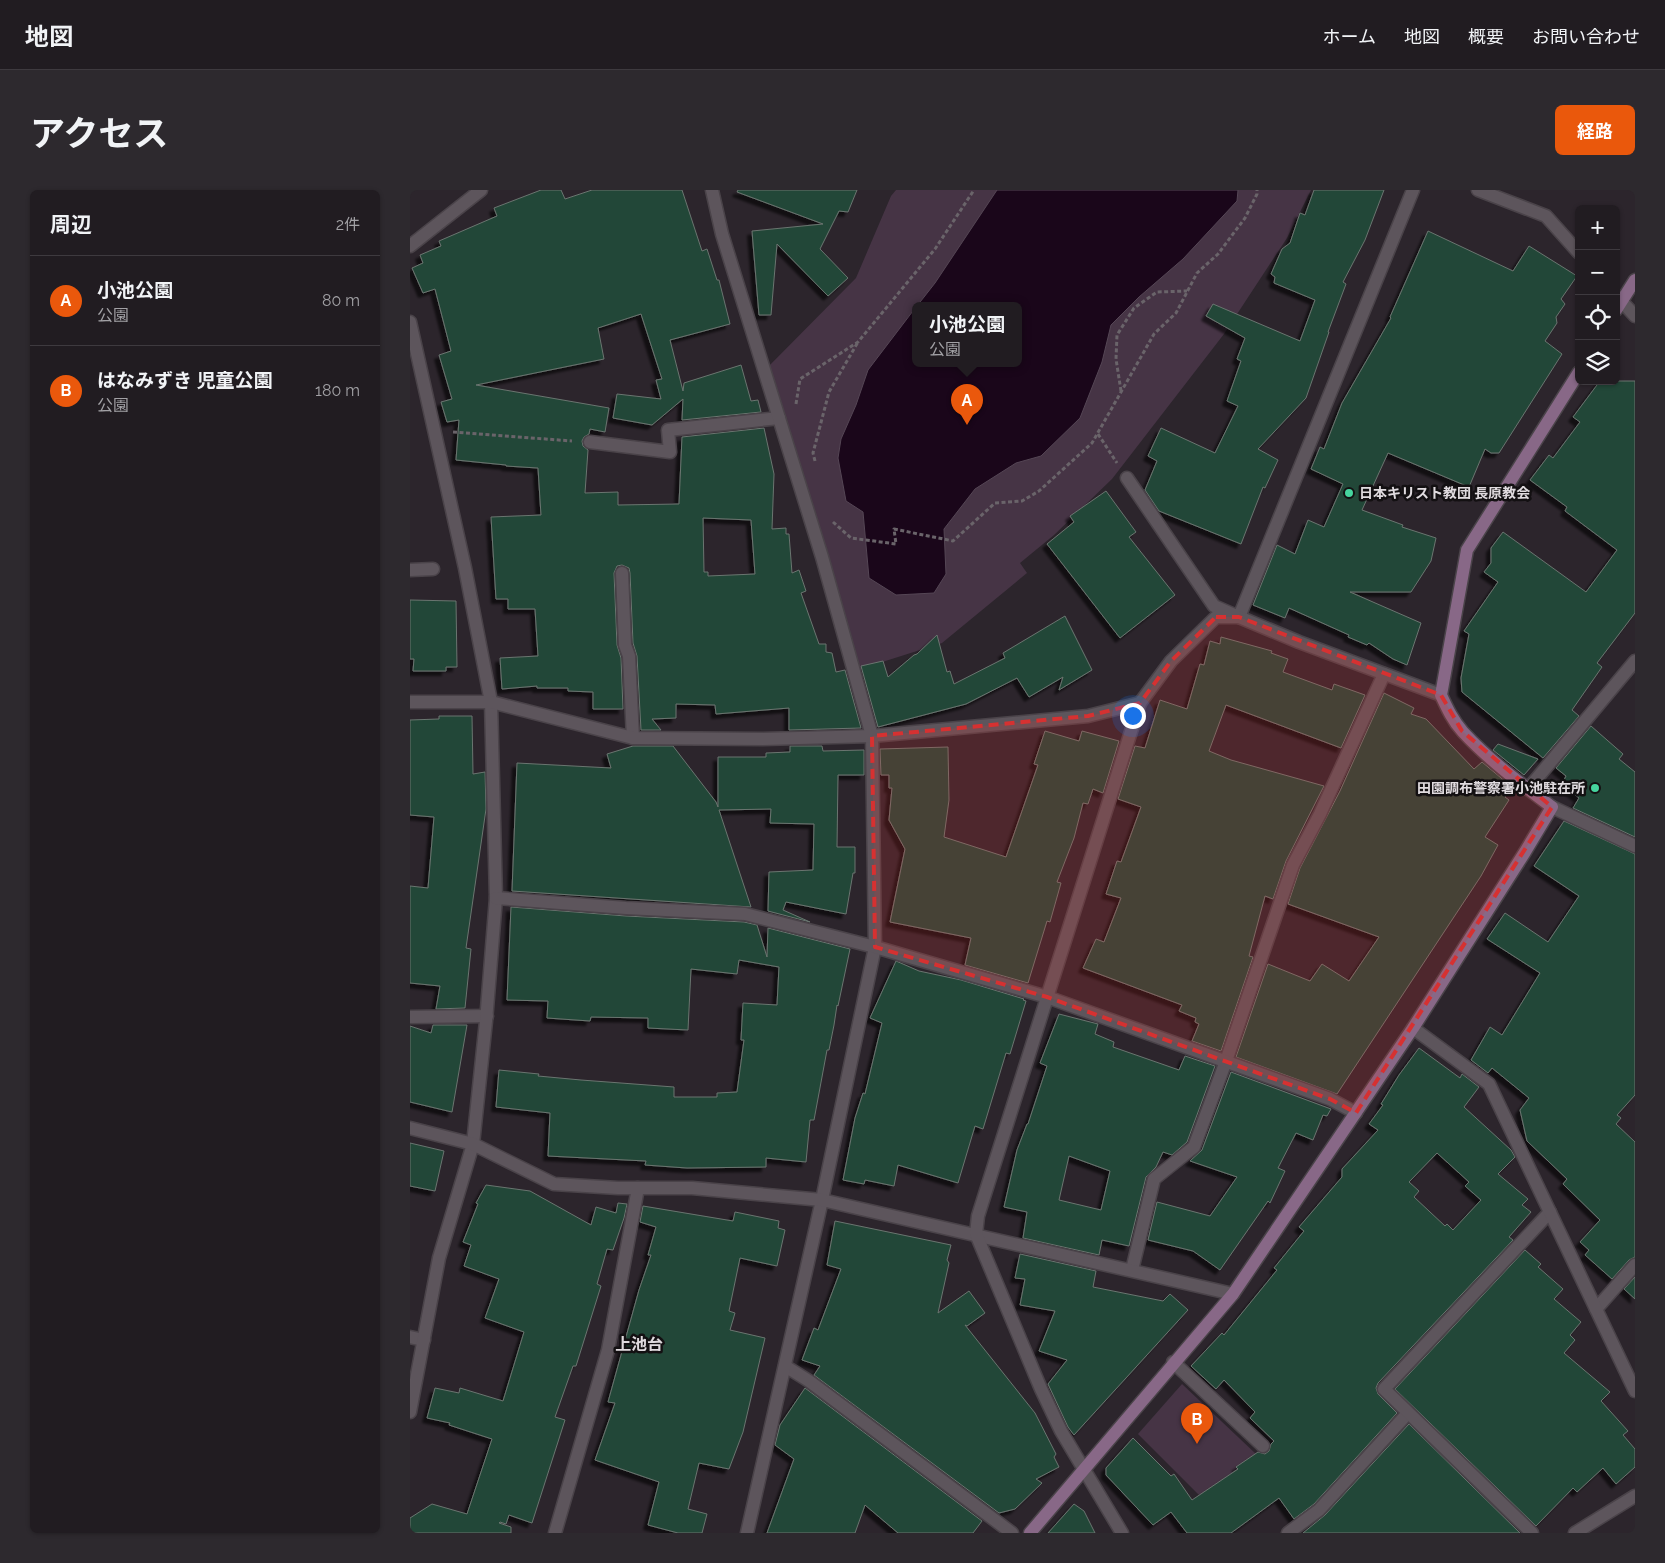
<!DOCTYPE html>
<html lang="ja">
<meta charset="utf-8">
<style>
:root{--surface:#211c21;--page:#2d292e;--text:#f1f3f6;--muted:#a2a1a5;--line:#3e3a3f;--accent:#ea580c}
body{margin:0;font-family:Raleway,"Noto Sans JP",sans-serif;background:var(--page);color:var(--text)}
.controls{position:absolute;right:15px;top:15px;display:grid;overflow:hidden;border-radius:8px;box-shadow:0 1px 4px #0004}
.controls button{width:45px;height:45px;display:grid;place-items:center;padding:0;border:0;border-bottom:1px solid var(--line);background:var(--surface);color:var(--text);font:25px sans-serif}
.you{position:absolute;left:722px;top:525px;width:18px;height:18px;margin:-12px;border:4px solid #fff;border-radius:50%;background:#1a73e8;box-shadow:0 0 0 8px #1a73e833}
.badge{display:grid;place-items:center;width:32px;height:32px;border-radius:50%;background:var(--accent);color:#fff;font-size:16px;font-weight:700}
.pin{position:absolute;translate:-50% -41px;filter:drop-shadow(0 1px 2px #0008)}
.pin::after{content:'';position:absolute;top:26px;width:18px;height:15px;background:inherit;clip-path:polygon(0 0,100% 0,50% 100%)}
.popup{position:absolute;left:502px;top:112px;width:110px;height:65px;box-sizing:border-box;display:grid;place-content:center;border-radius:8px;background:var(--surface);filter:drop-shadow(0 1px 4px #0005);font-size:16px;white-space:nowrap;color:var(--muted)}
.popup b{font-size:19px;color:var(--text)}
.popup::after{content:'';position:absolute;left:50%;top:100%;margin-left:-10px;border:10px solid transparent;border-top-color:var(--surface)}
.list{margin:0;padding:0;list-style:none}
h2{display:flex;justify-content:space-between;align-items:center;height:65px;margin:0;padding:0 20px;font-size:21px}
h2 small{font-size:16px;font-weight:400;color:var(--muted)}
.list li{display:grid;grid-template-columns:32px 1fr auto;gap:15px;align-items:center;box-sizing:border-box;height:90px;padding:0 20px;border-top:1px solid var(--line)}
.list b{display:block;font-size:19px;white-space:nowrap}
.list p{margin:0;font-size:16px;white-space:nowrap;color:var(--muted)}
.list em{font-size:16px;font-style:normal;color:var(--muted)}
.icon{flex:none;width:28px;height:28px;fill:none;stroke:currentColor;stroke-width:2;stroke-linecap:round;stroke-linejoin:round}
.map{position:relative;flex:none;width:1225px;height:1343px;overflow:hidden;border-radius:8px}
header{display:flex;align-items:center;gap:30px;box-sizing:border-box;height:70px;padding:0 25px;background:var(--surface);border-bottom:1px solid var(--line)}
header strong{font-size:24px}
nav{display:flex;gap:28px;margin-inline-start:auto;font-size:18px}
.intro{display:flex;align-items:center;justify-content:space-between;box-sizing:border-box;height:120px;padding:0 30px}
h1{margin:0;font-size:35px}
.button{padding:12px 22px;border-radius:8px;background:var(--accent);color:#fff;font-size:18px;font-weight:700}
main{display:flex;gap:30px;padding:0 30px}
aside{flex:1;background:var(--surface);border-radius:8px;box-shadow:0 1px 4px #0004}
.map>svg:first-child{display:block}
.green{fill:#463445;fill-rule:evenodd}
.water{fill:#1a061a;stroke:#554655}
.building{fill:#234737;stroke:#6a7570;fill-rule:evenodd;filter:url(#shadow)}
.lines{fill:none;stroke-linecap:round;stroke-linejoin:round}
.lane-casing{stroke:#4a4349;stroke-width:15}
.street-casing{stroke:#4a4349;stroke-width:15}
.secondary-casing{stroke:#4a4349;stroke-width:15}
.path{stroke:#6a646a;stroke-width:3;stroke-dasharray:4 2.5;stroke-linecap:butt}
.lane{stroke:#5d555c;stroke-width:12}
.street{stroke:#5d555c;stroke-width:12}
.secondary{stroke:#886887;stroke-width:12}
.marked{fill:#d63131;fill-opacity:0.2;stroke:#d63131;stroke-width:4;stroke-dasharray:10 6;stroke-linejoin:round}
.poi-dot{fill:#46d49e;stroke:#131012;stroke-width:2}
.labels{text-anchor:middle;stroke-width:5;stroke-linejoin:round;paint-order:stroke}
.poi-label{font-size:14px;font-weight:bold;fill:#e0dbdf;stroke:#131012;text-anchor:start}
.quarter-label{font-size:16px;font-weight:bold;fill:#e0dbdf;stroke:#131012}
</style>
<header>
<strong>地図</strong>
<nav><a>ホーム</a><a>地図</a><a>概要</a><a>お問い合わせ</a></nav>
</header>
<div class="intro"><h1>アクセス</h1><a class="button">経路</a></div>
<main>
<aside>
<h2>周辺<small>2件</small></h2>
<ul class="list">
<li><span class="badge">A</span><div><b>小池公園</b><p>公園</p></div><em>80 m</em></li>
<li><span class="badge">B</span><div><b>はなみずき 児童公園</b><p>公園</p></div><em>180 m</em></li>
</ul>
</aside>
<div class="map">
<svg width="1225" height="1343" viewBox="0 0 1225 1343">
<defs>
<filter id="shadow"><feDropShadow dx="-4.5" dy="4.5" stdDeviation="1" flood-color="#0009"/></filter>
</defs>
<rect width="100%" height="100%" fill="#2c252c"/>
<g class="green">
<path d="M486 0H901L877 48 814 144 702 289 644 345 610 373 617 383 532 453 444 481 354 181 446 88 481 6ZM506 116H608V174H506Z"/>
<polygon points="772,1194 847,1265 790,1306 728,1244"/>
</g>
<polygon class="water" points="587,0 828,0 827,11 773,69 729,107 701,135 692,172 670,228 631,266 606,273 565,299 534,339 536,384 524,403 486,405 459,388 453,322 436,311 428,268 431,249 446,215 458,180 506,117 506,174 608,174 608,116 507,116 525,93"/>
<g class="building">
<path d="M131 0H151L155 9 182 0H272L292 61 297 59 307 90H309L320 134 260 150 273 201 274 193 331 175 341 211 348 210 351 222 272 230 273 209 242 235 203 228 207 204 251 209 246 190 252 189 231 124 188 138 194 169 66 195 199 218 195 242 180 239 179 244 174 247 172 251 173 256 178 260 175 303 208 302V315L269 314 272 247 354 238 364 284 362 339 376 338V344H379L382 383 389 380 396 401 391 403 409 454H416V462L422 463 426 482 435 480 451 538 379 540V518L306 524 305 515 266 514V528L242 529 251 540H231L227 466 223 453 220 383 219 378 212 375 207 376 204 383 207 455 211 468 213 519H183V502L158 501V498H127V496L92 499 90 468 128 466 125 419H98V409H86L81 327 131 325 128 278 96 276V275L46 270 49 230 37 232 31 212 42 209 29 165 41 161 25 99 13 103 2 78 13 73 10 65 31 56 29 51 87 26 84 18ZM293 328 341 330 345 384 298 386V382H294Z"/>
<polygon points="328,0 447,0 438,22 429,21 410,59 438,88 418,106 367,54 361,125 349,125 342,41 413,34 327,2"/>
<polygon points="904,0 974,0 955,50 933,92 936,94 918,142 919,142 896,208 848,259 868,270 855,298 853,297 831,354 749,321 735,300 747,271 738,266 751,238 805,263 828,216 817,211 831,171 827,169 835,148 796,126 803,114 890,151 905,110 864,93 865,87 861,84 872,59 880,53 890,23 895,25"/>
<polygon points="1018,41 1103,81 1119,56 1167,86 1151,109 1155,114 1146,127 1147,133 1135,151 1152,164 1089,263 1081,263 1075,259 1059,297 978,263 952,320 993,335 992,337 1026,348 1021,371 1001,402 940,402 1011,433 997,475 983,469 959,453 957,455 938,447 939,445 879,418 875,428 843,415 867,355 885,364 898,330 914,337 933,294 901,279 910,257 914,259 932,213 981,128 980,127"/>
<polygon points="1190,191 1225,191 1225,423 1187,473 1192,477 1162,520 1169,526 1133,568 1052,502 1051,488 1059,444 1054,441 1088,392 1074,382 1081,373 1081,358 1093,342 1176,402 1207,360 1155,321 1157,317 1120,290 1139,265 1143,268 1170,232 1163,227"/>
<polygon points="696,301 726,342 719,347 765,405 710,448 637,354 664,332 660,326"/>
<polygon points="0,410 46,411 47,477 36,477 36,481 3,481 4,469 0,469"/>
<polygon points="655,426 682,480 649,500 653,487 619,507 607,488 556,514 468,537 451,476 473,471 478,487 504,465 507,464 527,445 537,482 540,481 544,494 595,468 593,463"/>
<polygon points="811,447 862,461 861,463 878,469 873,482 922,500 924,494 955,505 931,558 816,515 799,561 821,570 914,596 876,671 863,709 855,706 839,766 843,767 811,861 782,851 789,834 785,832 786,828 769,821 772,815 673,778 686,749 694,752 711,708 696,704 707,671 711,672 731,617 708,609 725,556 735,558 750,510 777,519 790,474 794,475 800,451 810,454"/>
<polygon points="974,503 1004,518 1001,524 1016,529 1064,579 1072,572 1103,598 1095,607 1099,610 1075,647 1088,655 1071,686 927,904 826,867 858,774 900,791 912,774 939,791 969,747 878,714 890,678 930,601"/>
<polygon points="29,526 62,526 63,584 75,582 76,619 56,758 61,759 55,818 26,819 30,796 0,793 0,696 18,698 24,627 0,625 0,530 29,529"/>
<polygon points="1181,536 1213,564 1209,569 1225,582 1225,647 1163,618 1169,608 1152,594 1156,586 1146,578"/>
<polygon points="635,541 669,551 672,541 709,551 693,603 683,599 678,614 673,613 664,648 647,692 651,693 640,732 637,731 618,793 555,775 561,748 480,732 495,659 479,630 482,598 479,598 479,585 471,585 470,559 538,557 539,610 534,647 596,667 628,575 624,574"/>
<polygon points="1088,554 1128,569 1114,585 1083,560"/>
<polygon points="223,556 263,556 306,612 308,617 308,567 356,567 356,563 380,562 380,556 412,556 413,561 454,560 454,585 428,585 427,657 445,657 445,683 443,683 436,724 376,712 373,720 400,732 358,721 359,682 403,680 404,634 360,633 361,619 309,620 341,717 102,701 107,573 201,578 197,564"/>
<polygon points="1154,631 1225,664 1225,905 1207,925 1211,928 1206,934 1225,952 1225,1067 1219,1070 1202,1089 1175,1065 1179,1060 1170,1052 1190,1030 1153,994 1157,989 1117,951 1110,920 1119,908 1082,878 1078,883 1061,870 1080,837 1092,845 1130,783 1077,749 1095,723 1138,752 1169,706 1124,676"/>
<polygon points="101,717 216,726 334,732 347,735 357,767 358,738 440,759 428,816 427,815 424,835 419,860 417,860 404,930 400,930 396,972 356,968 356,977 277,978 235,975 236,971 138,966 140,923 86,917 89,880 129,884 128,886 171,890 264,897 264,907 307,907 307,903 327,902 334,850 331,850 333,813 367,815 369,777 329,770 327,784 281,779 278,840 238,838 238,828 181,827 180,831 137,828 138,811 97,810"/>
<polygon points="486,771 509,781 551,790 614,809 613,810 616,811 600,864 596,863 573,939 565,936 548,993 488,975 484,996 455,990 454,994 433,990 445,928 453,903 455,904 472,833 460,828"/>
<path d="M649 824 688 834 685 844 704 852 703 857 769 880 775 866 805 876 777 952 762 965 753 962 746 977 736 987 719 1056 692 1050 689 1065 613 1048 617 1022 594 1017 607 960 617 934H618L637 876 630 873ZM659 966 700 981 691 1020 649 1010Z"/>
<polygon points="23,835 57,835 42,922 0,912 0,836 21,843"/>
<path d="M1009 858 1050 888 1052 884 1069 897 1054 917 1101 960 1105 967 1088 984 1118 1009 1112 1015 1121 1022 1099 1047 1103 1050 968 1193 966 1198 968 1204 987 1223 904 1314 884 1329 869 1308 821 1343H777L761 1322 743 1335 696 1285V1278L723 1248 761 1286 764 1284 782 1310 828 1279 826 1277 848 1262 855 1264 859 1261 861 1254 864 1251 840 1228 845 1222 814 1190 806 1199 781 1176 812 1143 814 1145 867 1080 864 1078 894 1041 889 1037 932 987V979L968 940 959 934 973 915 971 914 989 885ZM1027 963 1059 992 1055 996 1071 1010 1043 1040 1037 1034 1035 1036 1004 1007 1009 1001 999 992Z"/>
<polygon points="821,882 921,919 917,926 913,925 903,950 886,943 868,978 875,981 860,1013 858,1011 810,1080 783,1061 738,1050 747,1012 800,1026 827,987 780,971 792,960"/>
<polygon points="0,953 34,961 25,1001 0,996"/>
<polygon points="76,995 120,1001 181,1035 186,1017 206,1023 208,1013 217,1014 214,1028 203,1060 197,1059 187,1094 191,1096 166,1176 163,1176 145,1227 155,1230 122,1333 99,1325 96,1334 90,1332 89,1333 101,1337 101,1343 0,1343 0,1328 22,1314 57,1324 82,1249 39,1235 40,1233 17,1228 25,1198 49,1203 50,1198 93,1211 114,1142 75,1128 89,1089 54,1076 61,1055 53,1052 68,1014 66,1013"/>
<polygon points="233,1016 323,1031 325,1022 369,1031 368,1038 375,1040 367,1076 330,1068 319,1121 325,1123 320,1140 355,1148 333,1242 319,1279 289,1273 278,1319 297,1324 292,1343 268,1343 238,1335 249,1292 185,1270 205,1213 198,1212 229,1100 241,1065 238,1065 246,1037 230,1032"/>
<polygon points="425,1031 541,1055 537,1070 539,1073 528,1123 559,1101 575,1123 557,1136 555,1135 625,1223 646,1264 644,1267 649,1277 626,1289 632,1293 605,1319 589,1323 404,1185 410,1176 392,1170 404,1138 408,1140 431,1079 417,1075"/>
<polygon points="1115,1060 1131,1074 1128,1077 1153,1099 1144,1109 1171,1132 1160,1145 1165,1150 1154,1163 1200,1202 1191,1211 1218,1241 1213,1245 1225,1259 1225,1277 1206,1294 1193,1278 1167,1302 1163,1298 1126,1336 985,1199"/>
<polygon points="610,1064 686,1081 683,1097 753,1111 760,1104 778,1120 664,1245 658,1237 638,1194 657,1170 629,1161 645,1121 610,1115 615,1089 605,1088"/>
<polygon points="1225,1087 1225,1109 1214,1099"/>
<polygon points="395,1198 572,1331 563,1343 488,1343 455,1315 445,1343 357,1343 384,1269 365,1255 370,1235"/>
<polygon points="999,1234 1110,1343 893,1343 915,1325"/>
<polygon points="664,1314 674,1321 685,1343 638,1343"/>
</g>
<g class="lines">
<defs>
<g id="lane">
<polyline points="180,252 260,262 258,240 369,228"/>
<polyline points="717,288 804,416 829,427"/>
<polyline points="0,380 23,379"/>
<polyline points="212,383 215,455 219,466 223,548"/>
<polyline points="1118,599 1225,471"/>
<polyline points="0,827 77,826"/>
<polyline points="722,1080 744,989 784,957 816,871 883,675 910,624 974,484"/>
<polyline points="1186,1119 1225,1075"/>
<polyline points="0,1147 14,1150"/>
<polyline points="763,1172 853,1256"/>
<polyline points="375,1176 399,1191 602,1343"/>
<polyline points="145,1343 198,1160 228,998"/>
<polyline points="878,1343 909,1320 998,1223"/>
<polyline points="1122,1343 974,1199 1140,1022"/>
</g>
<g id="street">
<polyline points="302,0 312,44 412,367 462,546 465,757 412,1010 337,1343"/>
<polyline points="1068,0 1136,26 1169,63"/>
<polyline points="0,56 71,0"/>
<polyline points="1206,105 1225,126"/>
<polyline points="0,132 55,378 81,512 86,708 76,831 63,954 29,1068 0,1222"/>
<polyline points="829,427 1003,0"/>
<polyline points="0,512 81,512 223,548 353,549 462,546 678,526 730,513"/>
<polyline points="1142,617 1225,656"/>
<polyline points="86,708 216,718 335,724 465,757 637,807 920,909 946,923"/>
<polyline points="1003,838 1079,894 1225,1201"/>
<polyline points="0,938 63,954 144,994 208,998 282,998 412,1010 823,1104"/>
<polyline points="712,1343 651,1241 631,1199 566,1044 568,1026 730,513 761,471 806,427 829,427 889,452 1031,505"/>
<polyline points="1165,1343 1225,1306"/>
</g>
<g id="secondary">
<polyline points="1206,120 1225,90"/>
<path d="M620 1343 823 1104 1003 838 1115 662 1142 617C1111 594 1079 570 1053 542 1043 531 1037 518 1031 505L1057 360 1169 182"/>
</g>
</defs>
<use href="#lane" class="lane-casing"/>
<use href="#street" class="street-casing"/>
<use href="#secondary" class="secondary-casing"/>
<g class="path">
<polyline points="711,201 706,169 707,145 724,118 747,102 777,101"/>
<polyline points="386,214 390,189 448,152 525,59 564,0"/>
<polyline points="43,242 162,251"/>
<polyline points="688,244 707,273"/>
<polyline points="405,271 403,263 419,202 448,152"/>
<polyline points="423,332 441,348 486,354 484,339 543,351 585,313 612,311 629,301 682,253 744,144 766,123 787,83 808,64 835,28 847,4 847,0"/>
</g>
<use href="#lane" class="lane"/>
<use href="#street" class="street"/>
<use href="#secondary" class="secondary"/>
</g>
<path class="marked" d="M806 427H829L1031 505 1052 541 1142 617 946 923 920 909 637 807 465 757 462 546 678 526 730 513 761 471Z"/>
<g class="poi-dot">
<circle cx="939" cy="303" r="5"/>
<circle cx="1185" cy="598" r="5"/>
</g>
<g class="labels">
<g class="poi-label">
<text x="949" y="308">日本キリスト教団 長原教会</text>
<text x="1175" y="603" text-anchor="end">田園調布警察署小池駐在所</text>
</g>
<g class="quarter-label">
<text x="229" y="1160">上池台</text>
</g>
</g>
</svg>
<div class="controls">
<button>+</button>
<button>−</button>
<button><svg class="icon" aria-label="locate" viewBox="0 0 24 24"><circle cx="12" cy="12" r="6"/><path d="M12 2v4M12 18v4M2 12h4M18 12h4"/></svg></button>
<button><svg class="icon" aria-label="layers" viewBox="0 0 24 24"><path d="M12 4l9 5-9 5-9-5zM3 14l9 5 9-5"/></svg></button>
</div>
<div class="you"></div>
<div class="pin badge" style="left:557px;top:235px">A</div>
<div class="popup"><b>小池公園</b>公園</div>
<div class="pin badge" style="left:787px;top:1254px">B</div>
</div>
</main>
